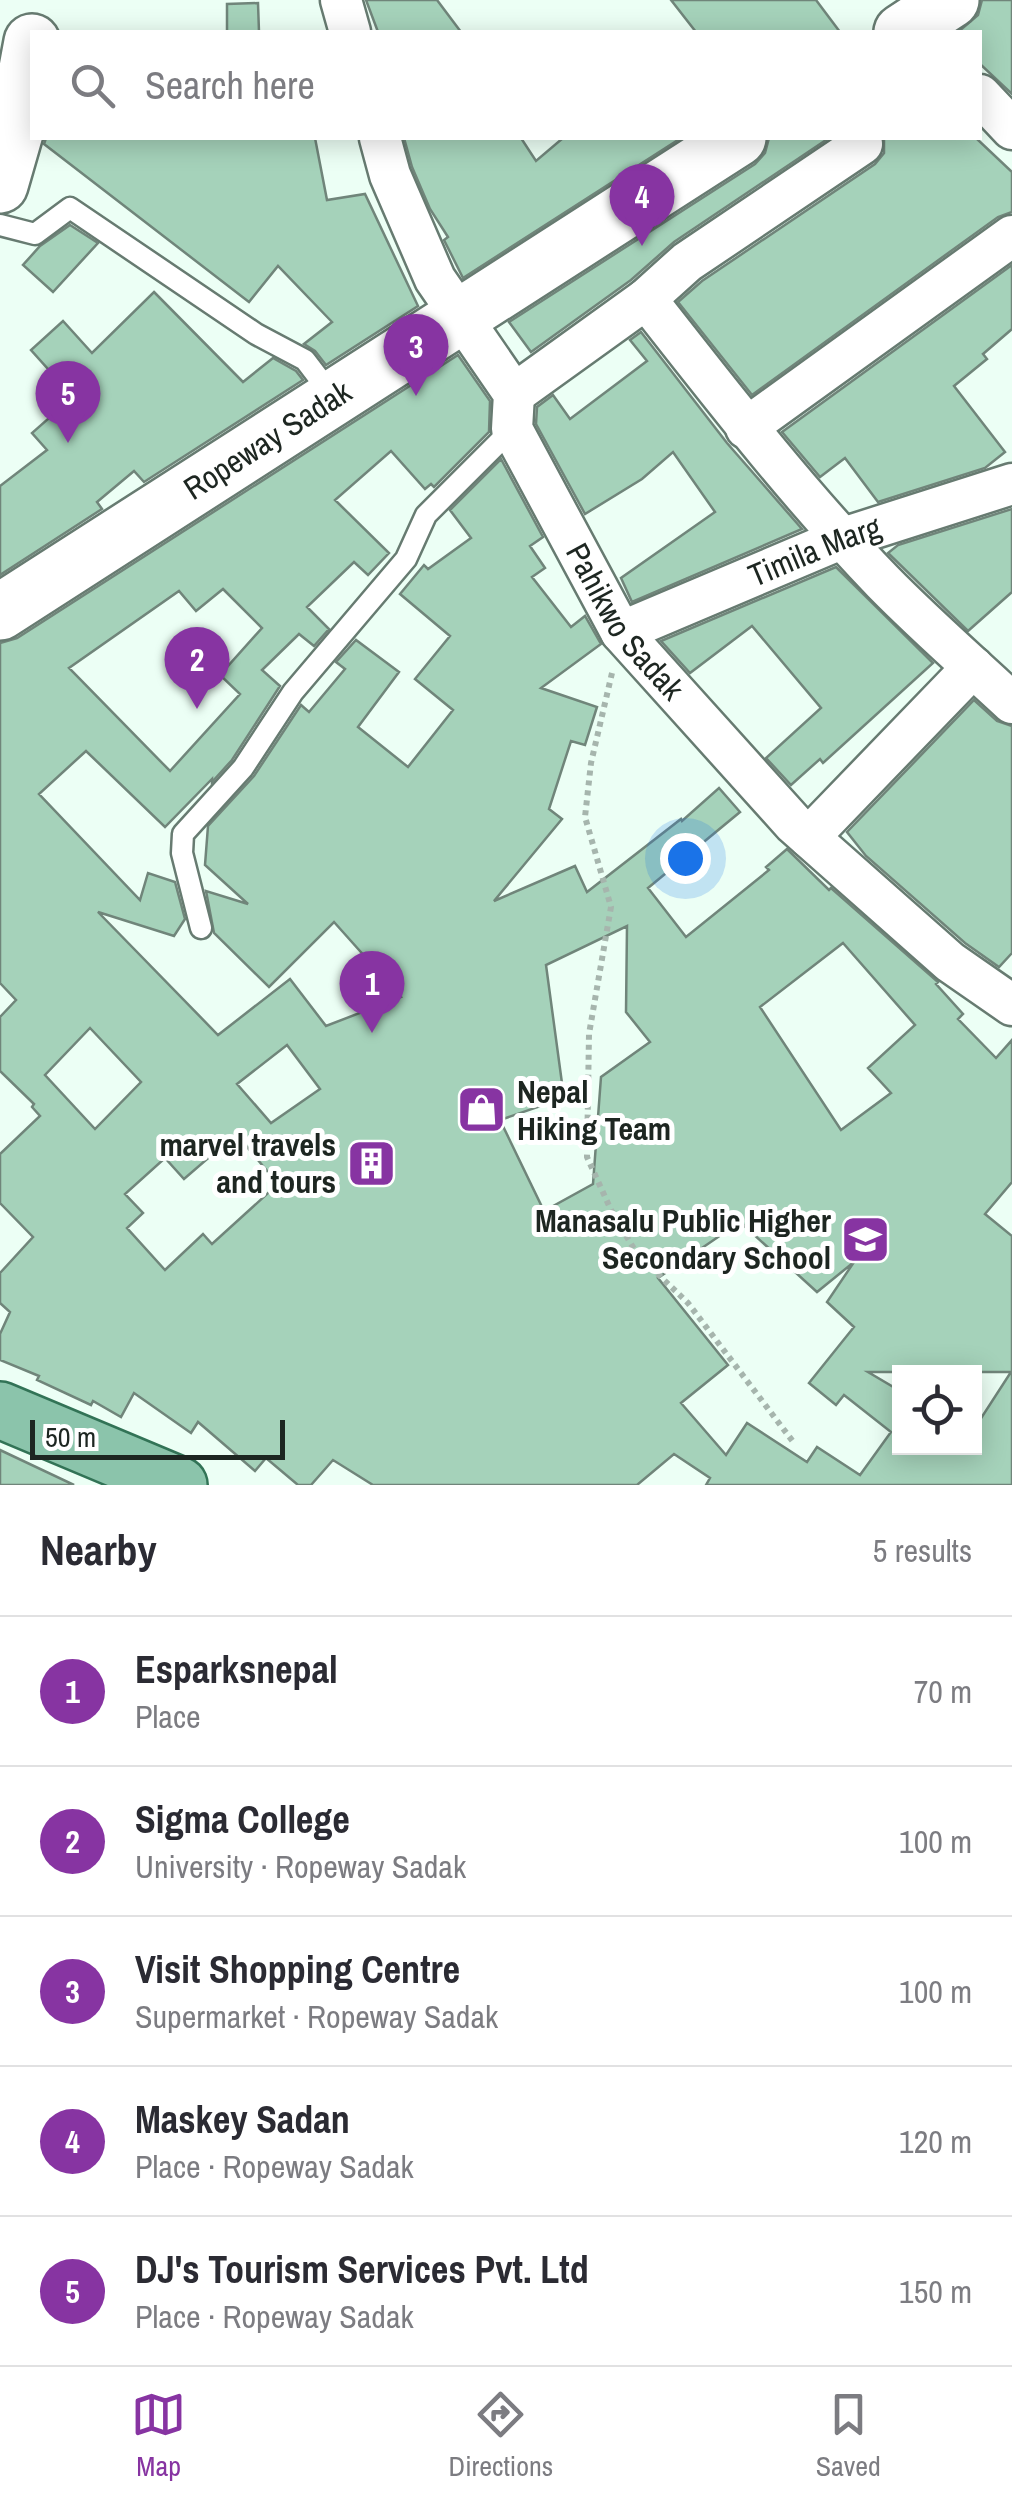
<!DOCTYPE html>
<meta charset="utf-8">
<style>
:root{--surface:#fff;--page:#f2f2f3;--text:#2b2b33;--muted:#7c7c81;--line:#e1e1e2;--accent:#8734a2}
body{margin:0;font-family:"Archivo Narrow",sans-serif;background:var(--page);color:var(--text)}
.controls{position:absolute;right:30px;bottom:30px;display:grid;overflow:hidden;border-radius:0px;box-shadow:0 5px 25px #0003}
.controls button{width:90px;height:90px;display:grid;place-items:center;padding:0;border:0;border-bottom:2px solid var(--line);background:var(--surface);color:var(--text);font:50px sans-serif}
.scale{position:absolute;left:30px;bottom:25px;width:255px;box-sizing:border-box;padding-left:10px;border:5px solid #1d2621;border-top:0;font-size:28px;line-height:35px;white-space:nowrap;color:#1d2621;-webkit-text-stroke:8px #fff;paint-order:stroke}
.you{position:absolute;left:685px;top:858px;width:35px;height:35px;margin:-25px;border:8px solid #fff;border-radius:50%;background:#1a73e8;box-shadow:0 0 0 15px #1a73e833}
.badge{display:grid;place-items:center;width:65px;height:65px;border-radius:50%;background:var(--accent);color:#fff;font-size:32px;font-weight:700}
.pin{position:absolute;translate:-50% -82px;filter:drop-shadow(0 2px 5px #0008)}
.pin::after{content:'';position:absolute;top:52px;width:35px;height:30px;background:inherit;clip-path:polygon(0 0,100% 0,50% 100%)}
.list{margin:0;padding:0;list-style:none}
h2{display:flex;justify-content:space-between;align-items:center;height:130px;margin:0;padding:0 40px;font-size:42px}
h2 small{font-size:32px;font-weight:400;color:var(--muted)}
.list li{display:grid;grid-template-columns:65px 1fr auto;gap:30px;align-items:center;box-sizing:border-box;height:150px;padding:0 40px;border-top:2px solid var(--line)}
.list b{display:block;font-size:38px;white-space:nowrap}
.list p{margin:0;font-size:32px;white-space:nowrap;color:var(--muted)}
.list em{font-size:32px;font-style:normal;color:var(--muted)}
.icon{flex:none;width:55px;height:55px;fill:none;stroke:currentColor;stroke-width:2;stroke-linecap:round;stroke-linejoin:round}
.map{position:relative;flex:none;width:1012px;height:1485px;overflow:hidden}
.search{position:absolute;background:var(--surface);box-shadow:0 5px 25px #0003;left:30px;right:30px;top:30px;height:110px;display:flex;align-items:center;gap:25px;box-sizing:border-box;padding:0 35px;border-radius:0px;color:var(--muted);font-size:38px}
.sheet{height:880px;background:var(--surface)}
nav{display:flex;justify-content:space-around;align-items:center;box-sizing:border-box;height:140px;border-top:2px solid var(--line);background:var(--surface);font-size:28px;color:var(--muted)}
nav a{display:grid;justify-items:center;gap:5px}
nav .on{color:var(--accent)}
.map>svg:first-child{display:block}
.building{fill:#a5d2ba;stroke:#70857a;stroke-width:2.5;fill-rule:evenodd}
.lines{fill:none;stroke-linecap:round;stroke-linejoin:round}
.lane-casing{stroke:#677b71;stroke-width:25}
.street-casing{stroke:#677b71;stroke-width:45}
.secondary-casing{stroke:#677b71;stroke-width:60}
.primary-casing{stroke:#327356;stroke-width:60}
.path{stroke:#a6b5ad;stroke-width:6;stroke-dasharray:5 5;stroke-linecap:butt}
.lane{stroke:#fff;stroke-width:20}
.street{stroke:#fff;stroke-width:40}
.secondary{stroke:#fff;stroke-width:55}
.primary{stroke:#8bc4ab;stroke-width:55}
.labels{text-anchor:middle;stroke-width:10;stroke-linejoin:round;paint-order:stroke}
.street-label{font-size:32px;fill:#1d2621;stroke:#fff}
.poi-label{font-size:32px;font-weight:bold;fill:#1d2621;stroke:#fff;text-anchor:end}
</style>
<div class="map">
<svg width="1012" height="1485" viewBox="0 0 1012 1485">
<rect width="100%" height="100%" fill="#ecfff5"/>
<g class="building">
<polygon points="366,0 437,0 461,32 378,32"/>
<polygon points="671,0 816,0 840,32 696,32"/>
<polygon points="982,0 1012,0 1012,94 980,64 980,32 958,32 978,15"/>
<polygon points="258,3 259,32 227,32 227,4"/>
<polygon points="46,138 315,138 327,200 365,194 418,306 326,365 315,351 304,344 332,322 278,266 249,302 44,144"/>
<polygon points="404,138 521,138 536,161 563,138 681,138 463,278 444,240 448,237 430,209 412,167"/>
<polygon points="769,138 829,138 674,242 631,280 531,352 509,322 755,164 765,153"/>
<polygon points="884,138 976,138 1012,172 1012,212 998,217 752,395 678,302 702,281 875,164 884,153"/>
<polygon points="70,225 98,243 53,292 23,265 40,246"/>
<polygon points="1012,265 1012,329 983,354 987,359 954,386 1005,452 985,468 878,502 845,458 820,477 782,432"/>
<polygon points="154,292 243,382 273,358 296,371 303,380 144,482 134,471 97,502 102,509 0,575 0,486 47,450 32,433 73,397 31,350 63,321 92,353"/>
<polygon points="641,332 727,443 802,529 632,602 621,578 715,512 673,452 642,479 585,514 536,424 537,407 553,395 570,419 647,361 630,340"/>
<path d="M458 355 490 401 489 432 434 487 431 484 425 489 391 451 335 500 389 553 368 575 354 562 307 607 329 629 314 646 299 634 262 670 280 686 232 760 212 782V779L165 827 86 751 39 794 140 900 148 873 175 882 185 919 174 936 98 912 218 1035 290 979 326 1026 401 997 334 922 269 987 214 933 206 891 248 904 205 865 208 826 254 776 301 705 309 712 345 669 336 662 356 640 399 672 358 727 408 767 453 710 415 679 450 636 400 594 424 565 428 569 471 538 450 510 501 459 543 537 530 546 545 568 532 577 571 627 585 616 601 644 541 688 597 707 585 745 571 741 549 809 562 819 494 901 575 866 587 892 681 819 682 821 719 788 740 812 648 888 686 937 769 870 766 867 787 849 829 890 831 888 938 982 936 984 963 1014 958 1019 996 1058 1012 1040V1182L985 1214 1012 1236V1485H706L710 1478 674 1454 637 1485H373L333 1460 311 1485H298L266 1458 255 1471 198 1422 191 1433 134 1393 121 1417 93 1401 91 1405 37 1380 39 1376 0 1360V1334L10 1312 0 1303V1273L33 1237 0 1203V1154L40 1116 32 1107 34 1104 0 1071V1017L16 1000 0 983V643L17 638ZM223 589 262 628 220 675 240 694 170 771 69 668 179 591 196 611ZM627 926 626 1012 650 1042 601 1077 593 1184 544 1211 500 1120 564 1098 546 965ZM843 943 915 1025 868 1068 891 1093 841 1130 760 1007ZM90 1028 141 1082 95 1129 45 1075ZM287 1045 320 1089 271 1123 237 1084ZM236 1134 278 1184 212 1244 203 1234 165 1270 127 1228 143 1213 125 1194 165 1158 184 1179ZM740 1222 817 1292 854 1262 827 1302 854 1327 809 1383 836 1405 844 1395 891 1432 860 1475 817 1447 807 1462 747 1423 726 1455 681 1403 728 1365 658 1278ZM868 1372H1011L974 1429V1448H900V1391Z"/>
<polygon points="1012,509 1012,592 968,631 888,553 898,545"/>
<polygon points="836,567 933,663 823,763 820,759 791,785 766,758 821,708 752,626 690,673 661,641"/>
<polygon points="974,700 997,721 1012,726 1012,953 999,967 965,943 866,856 847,832"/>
<polygon points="0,1450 74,1485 0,1485"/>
</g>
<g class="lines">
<defs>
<g id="lane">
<polyline points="0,225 35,234 70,208 256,334 305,360 334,398"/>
<polyline points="201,928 182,853 183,834 243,768 293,692 406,559 426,515 512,429"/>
</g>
<g id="street">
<polyline points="341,0 350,32"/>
<polyline points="980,95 1012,129"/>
<path id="s1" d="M380 138 390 175 435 279 514 394 512 429 621 632 794 824 950 962 1012 1005"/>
<path d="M646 299C722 396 798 494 883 582 924 624 969 663 1012 703"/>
<polyline points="514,394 646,299 687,262 862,144"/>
<polyline points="746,428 1012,236"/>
<path id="s2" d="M621 632 843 538 1012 484"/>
<polyline points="809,837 973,667"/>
</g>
<g id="secondary">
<polyline points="902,32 951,0"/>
<polyline points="0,185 15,133 32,42"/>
<path id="s3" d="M0 612 738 138"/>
</g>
<polyline id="primary" points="0,1410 179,1485"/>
</defs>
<use href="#lane" class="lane-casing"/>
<use href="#street" class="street-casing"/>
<use href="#secondary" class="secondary-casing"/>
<use href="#primary" class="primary-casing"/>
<polyline class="path" points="612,673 591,763 585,817 611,907 589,1034 587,1157 611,1210 637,1254 688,1303 794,1443"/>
<use href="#lane" class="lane"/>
<use href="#street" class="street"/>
<use href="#secondary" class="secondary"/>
<use href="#primary" class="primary"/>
</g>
<defs>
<symbol id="shop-square" viewBox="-11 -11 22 22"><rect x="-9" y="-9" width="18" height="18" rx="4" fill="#8734a2" stroke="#fff"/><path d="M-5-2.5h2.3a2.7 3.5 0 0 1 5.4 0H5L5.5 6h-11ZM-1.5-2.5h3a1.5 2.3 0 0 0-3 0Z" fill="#fff"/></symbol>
<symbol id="building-square" viewBox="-11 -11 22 22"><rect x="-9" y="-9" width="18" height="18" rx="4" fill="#8734a2" stroke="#fff"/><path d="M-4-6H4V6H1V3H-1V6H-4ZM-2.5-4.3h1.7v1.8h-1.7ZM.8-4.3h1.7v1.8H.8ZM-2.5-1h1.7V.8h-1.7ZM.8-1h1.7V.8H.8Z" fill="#fff"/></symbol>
<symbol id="university-square" viewBox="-11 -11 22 22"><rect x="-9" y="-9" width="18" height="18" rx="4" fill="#8734a2" stroke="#fff"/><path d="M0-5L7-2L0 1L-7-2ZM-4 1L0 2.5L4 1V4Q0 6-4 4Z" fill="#fff"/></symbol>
</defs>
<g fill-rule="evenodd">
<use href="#shop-square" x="454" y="1082" width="55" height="55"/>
<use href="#building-square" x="344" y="1136" width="55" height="55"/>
<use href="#university-square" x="838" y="1212" width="55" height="55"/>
</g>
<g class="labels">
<g class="street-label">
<text dy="11" stroke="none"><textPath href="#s3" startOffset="318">Ropeway Sadak</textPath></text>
<text dy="11" stroke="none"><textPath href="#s2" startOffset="210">Timila Marg</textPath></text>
<text dy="11" stroke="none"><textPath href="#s1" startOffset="550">Pahikwo Sadak</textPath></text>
</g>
<g class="poi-label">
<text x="517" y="1103" text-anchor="start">Nepal<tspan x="517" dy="37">Hiking Team</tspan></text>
<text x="336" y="1156">marvel travels<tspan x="336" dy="37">and tours</tspan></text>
<text x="831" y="1232">Manasalu Public Higher<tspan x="831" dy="37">Secondary School</tspan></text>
</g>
</g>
</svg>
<div class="controls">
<button><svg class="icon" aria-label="locate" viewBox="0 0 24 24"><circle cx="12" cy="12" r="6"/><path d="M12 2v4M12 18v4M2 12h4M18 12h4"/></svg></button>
</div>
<div class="scale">50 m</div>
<div class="you"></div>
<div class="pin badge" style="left:372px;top:1033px">1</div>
<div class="pin badge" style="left:197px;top:709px">2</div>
<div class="pin badge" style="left:416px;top:396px">3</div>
<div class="pin badge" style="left:642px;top:246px">4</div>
<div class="pin badge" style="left:68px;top:443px">5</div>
<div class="search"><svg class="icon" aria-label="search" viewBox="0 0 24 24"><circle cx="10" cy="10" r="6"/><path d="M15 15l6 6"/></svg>Search here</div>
</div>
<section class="sheet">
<h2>Nearby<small>5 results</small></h2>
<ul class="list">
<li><span class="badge">1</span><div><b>Esparksnepal</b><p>Place</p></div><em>70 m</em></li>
<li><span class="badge">2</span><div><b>Sigma College</b><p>University · Ropeway Sadak</p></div><em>100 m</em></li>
<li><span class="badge">3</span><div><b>Visit Shopping Centre</b><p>Supermarket · Ropeway Sadak</p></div><em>100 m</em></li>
<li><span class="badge">4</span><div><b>Maskey Sadan</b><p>Place · Ropeway Sadak</p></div><em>120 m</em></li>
<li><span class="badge">5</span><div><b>DJ's Tourism Services Pvt. Ltd</b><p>Place · Ropeway Sadak</p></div><em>150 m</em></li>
</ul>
</section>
<nav>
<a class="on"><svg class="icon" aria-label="map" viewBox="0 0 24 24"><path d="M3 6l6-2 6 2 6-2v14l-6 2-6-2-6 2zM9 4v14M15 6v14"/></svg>Map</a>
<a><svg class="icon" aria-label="directions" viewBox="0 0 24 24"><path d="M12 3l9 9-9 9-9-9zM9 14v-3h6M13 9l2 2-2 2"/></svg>Directions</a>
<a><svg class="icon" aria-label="saved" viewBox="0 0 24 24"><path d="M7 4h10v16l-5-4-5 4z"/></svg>Saved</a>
</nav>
